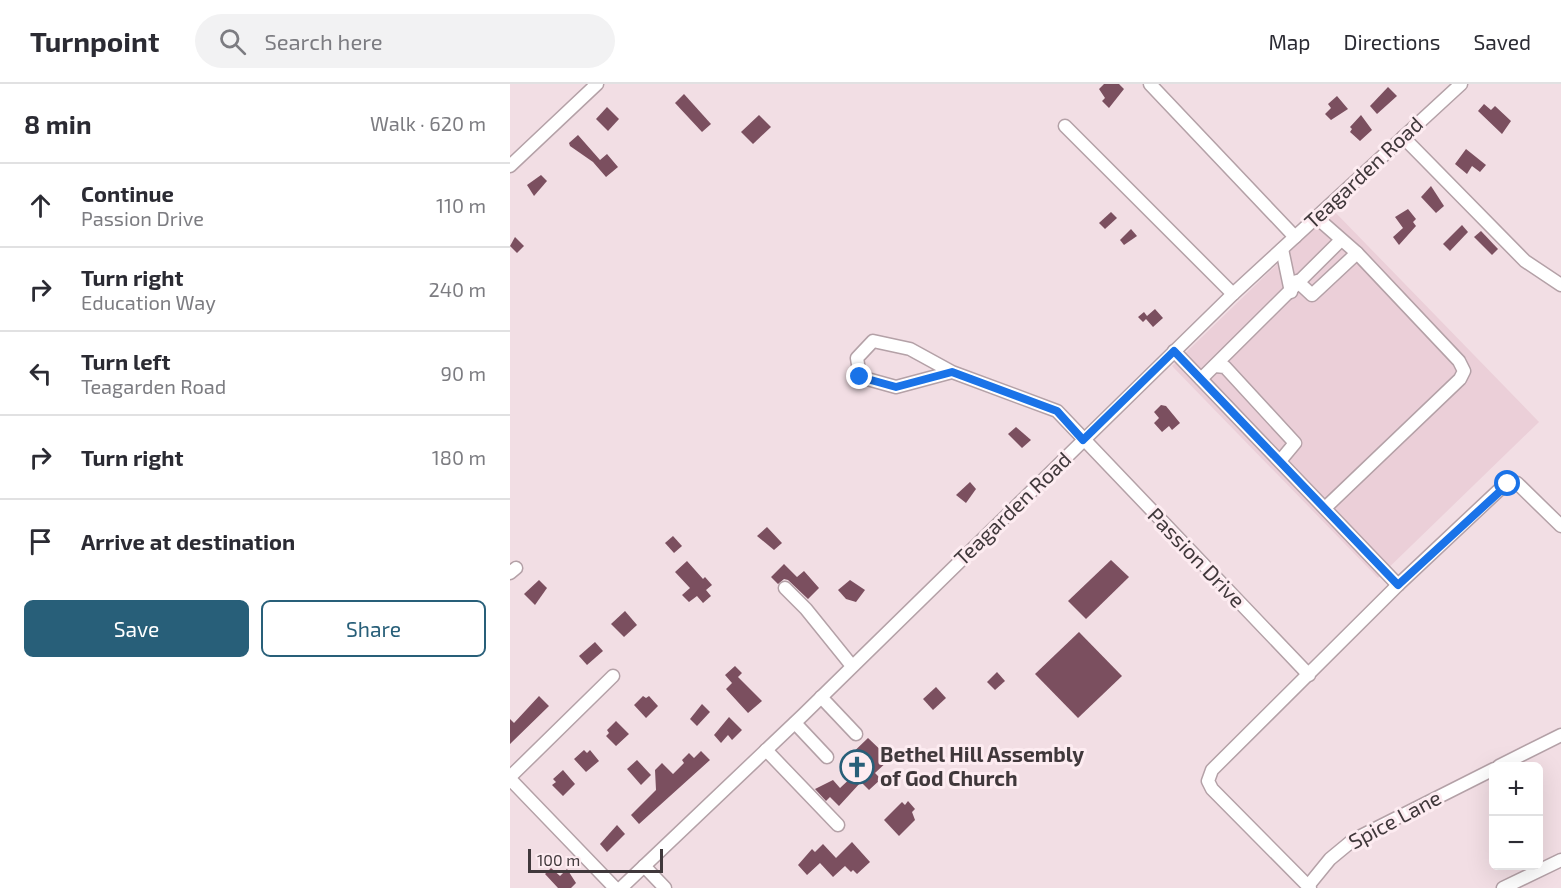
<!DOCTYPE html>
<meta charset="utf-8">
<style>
:root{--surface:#fff;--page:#f2f2f3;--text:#2b2b33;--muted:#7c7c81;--line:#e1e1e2;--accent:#285f79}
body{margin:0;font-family:"Exo 2",sans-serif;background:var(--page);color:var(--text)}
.controls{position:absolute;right:18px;bottom:18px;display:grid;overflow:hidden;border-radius:9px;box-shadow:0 6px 24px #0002}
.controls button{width:54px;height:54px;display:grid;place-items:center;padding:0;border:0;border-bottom:2px solid var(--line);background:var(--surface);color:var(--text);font:30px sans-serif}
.scale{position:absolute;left:18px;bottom:15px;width:135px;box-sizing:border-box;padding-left:6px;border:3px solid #40383b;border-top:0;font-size:16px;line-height:21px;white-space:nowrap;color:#40383b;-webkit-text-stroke:4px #fdecf1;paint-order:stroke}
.stop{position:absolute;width:18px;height:18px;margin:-14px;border:4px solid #1a73e8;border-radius:50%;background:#fff}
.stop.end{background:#1a73e8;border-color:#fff;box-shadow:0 2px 6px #0008}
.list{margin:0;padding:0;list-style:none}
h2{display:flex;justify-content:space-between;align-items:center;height:78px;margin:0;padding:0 24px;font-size:26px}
h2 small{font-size:20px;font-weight:400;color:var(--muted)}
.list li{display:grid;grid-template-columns:39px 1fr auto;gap:18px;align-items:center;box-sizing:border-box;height:84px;padding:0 24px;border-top:2px solid var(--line)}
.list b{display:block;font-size:22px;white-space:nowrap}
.list p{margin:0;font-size:20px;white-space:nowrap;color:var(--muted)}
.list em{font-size:20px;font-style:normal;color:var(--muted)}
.actions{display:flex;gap:12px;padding:18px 24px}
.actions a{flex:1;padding:14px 0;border:2px solid var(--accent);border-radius:9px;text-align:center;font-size:21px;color:var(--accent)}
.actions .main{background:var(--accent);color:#fff}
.icon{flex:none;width:33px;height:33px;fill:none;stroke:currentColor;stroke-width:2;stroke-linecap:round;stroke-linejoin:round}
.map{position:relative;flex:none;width:1051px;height:804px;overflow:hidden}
header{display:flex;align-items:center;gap:36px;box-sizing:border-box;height:84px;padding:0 30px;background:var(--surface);border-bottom:2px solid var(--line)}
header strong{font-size:28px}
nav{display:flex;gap:33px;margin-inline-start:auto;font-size:21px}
.search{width:420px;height:54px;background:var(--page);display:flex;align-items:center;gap:15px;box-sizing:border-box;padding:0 21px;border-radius:33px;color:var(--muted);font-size:22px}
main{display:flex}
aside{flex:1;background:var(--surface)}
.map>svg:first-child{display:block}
.built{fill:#ebcfd8}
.building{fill:#7b4f5f}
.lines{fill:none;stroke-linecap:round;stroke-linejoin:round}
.minor-casing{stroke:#b4a1a7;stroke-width:15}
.minor{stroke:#fff;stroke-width:12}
.route{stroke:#1a73e8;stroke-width:8}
.labels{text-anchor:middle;stroke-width:6;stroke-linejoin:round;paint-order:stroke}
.street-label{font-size:21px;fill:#40383b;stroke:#fdecf1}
.poi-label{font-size:21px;font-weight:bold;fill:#40383b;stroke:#fdecf1;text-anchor:start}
</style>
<header>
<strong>Turnpoint</strong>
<div class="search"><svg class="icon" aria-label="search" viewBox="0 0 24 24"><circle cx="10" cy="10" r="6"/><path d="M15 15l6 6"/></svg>Search here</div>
<nav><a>Map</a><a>Directions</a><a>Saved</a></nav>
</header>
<main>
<aside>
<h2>8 min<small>Walk · 620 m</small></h2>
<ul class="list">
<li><svg class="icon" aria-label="ahead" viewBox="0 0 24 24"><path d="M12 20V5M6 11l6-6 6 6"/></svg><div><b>Continue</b><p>Passion Drive</p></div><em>110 m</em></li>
<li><svg class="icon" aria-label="right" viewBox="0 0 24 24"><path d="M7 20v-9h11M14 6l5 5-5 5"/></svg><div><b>Turn right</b><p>Education Way</p></div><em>240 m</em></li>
<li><svg class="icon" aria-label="left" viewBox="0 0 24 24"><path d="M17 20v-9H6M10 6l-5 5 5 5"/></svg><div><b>Turn left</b><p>Teagarden Road</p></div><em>90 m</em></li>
<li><svg class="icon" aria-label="right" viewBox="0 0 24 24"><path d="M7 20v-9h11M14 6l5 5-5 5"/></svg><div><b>Turn right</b></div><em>180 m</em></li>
<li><svg class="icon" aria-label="arrive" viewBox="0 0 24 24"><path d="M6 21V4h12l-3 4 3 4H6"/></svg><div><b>Arrive at destination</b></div></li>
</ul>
<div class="actions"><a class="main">Save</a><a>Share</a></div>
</aside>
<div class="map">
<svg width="1051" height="804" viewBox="0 0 1051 804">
<rect width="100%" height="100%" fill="#f2dee4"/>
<polygon class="built" points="823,126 1029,338 868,494 662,282"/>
<g class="building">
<polygon points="594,0 609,0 614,5 599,24 592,17 595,14 589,5"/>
<polygon points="878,3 887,12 867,30 860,22"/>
<polygon points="174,10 201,40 192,48 165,19"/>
<polygon points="827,12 838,25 821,36 815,30 821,24 818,20"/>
<polygon points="974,20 981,26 985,22 1001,37 992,50 968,27"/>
<polygon points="97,23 109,35 98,47 86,35"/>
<polygon points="249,31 261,43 243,60 231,48"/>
<polygon points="851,31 862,46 850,57 840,48 842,45 840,43"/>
<polygon points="68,51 90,76 97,70 108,83 96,93 83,78 60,62 59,59"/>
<polygon points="956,65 976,81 970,88 962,82 957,90 945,80"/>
<polygon points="31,91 37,97 24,112 17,101"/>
<polygon points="921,102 934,122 926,129 911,113"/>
<polygon points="898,125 906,135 903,138 906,142 889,161 883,153 893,144 885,133"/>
<polygon points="601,128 607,134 595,145 589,139"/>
<polygon points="952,141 958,148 940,167 933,160"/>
<polygon points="621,145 627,152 614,161 610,156"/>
<polygon points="971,147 988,165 982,171 964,153"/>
<polygon points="5,153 14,162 7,169 0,162"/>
<polygon points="645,225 653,234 643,243 636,235 633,238 628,233 634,228 637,232"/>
<polygon points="651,321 656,322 670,339 662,346 659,342 652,348 644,339 649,334 644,328"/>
<polygon points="506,343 521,356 512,364 498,350"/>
<polygon points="460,398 466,405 456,419 446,411"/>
<polygon points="257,443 272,459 264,466 247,452"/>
<polygon points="163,452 172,462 164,469 155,459"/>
<polygon points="601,476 619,493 576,535 558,517"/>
<polygon points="177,477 193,495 195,493 202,501 196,506 201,512 193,519 187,512 179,518 172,511 180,504 165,488"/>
<polygon points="274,480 287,493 294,487 309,504 298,515 278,496 274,495 268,500 261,493"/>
<polygon points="29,496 37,504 25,521 14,510"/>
<polygon points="340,496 355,506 346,518 336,515 328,506"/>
<polygon points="115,527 127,541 114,553 101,540"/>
<polygon points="569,548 612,592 568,634 525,590"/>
<polygon points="85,558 93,567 77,581 69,572"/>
<polygon points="225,582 232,589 228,593 252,617 238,629 216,605 222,599 215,591"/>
<polygon points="487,588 495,597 485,606 477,598"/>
<polygon points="426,603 436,614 423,626 413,615"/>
<polygon points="29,612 39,622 0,660 0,635 4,639"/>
<polygon points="133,612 136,614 139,612 148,622 136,634 124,621"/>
<polygon points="192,620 200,628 187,642 180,635"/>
<polygon points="219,633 232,646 222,656 218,651 211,659 204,651"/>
<polygon points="106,637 119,650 106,662 96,652 99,649 97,646"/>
<polygon points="358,654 380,675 365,689 371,695 359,706 351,698 329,722 320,713 316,717 305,705 323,696 330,704 345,690 333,678"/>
<polygon points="74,666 77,669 80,666 89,677 76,688 64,675"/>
<polygon points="191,667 200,676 129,740 121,731 146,706 145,686 152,679 163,690 174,679 172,676 179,669 184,674"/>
<polygon points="127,676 141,691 131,701 117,685"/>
<polygon points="53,686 65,700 53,712 42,701 46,698 43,695"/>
<polygon points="398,717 405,725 402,728 405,736 389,752 374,736 392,718 395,721"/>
<polygon points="107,741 115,750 97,768 90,760"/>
<polygon points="342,758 360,778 347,790 343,786 341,788 335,782 323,793 310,779 297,791 288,781 302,765 305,768 313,760 326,774"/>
<polygon points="41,784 50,792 57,785 66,799 61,804 48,804 35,790"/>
</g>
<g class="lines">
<defs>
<g id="minor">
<polyline points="640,0 785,153"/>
<polyline points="555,42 723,210"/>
<polyline points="893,53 1015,177 1051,201"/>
<polyline points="0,82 87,0"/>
<polyline points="806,133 847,169 949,277 954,287 950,295 815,424"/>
<polyline points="772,165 781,208"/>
<polyline points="787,197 802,211 847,169"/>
<polyline points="664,267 888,501"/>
<polyline points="705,282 715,283 785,359 770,377"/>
<polyline points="442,288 386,303 350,293 347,274 363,257 400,265 442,288 547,327 799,591"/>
<polyline points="691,295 831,156"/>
<polyline points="0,489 6,484"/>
<polyline points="275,504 296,525 342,582"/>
<polyline points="311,613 346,650"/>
<polyline points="285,639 317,673"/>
<polyline points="256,666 328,741"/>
<polyline points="989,682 1051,651"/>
<polyline points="0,693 103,592"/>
<polyline points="0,695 105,804"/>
<polyline points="134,782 155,804"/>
<polyline points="798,802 820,775 843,756 984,685"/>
<polyline points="111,804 293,631 723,210 951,0"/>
<polyline points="800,804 702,705 698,697 702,686 888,501 989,406 998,400 1007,399 1051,442"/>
<polyline points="993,804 1051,776"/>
</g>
</defs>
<use href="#minor" class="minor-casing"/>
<use href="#minor" class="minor"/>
</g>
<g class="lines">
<polyline class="route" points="350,293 386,303 442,288 547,327 573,356 664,267 888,501 998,400"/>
</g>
<defs>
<symbol id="church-ring" viewBox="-11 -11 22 22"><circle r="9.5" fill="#fdecf1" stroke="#285f79" stroke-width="1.5"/><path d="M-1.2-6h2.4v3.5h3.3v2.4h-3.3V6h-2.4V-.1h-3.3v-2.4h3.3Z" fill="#285f79"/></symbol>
</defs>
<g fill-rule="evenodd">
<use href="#church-ring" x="328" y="664" width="38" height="38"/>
</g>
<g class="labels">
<g class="street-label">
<text transform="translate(854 89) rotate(-43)" y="7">Teagarden Road</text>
<text transform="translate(503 425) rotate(-44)" y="7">Teagarden Road</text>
<text transform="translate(686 474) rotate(46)" y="7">Passion Drive</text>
<text transform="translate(885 736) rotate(-28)" y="7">Spice Lane</text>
</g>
<g class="poi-label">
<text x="370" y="678">Bethel Hill Assembly<tspan x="370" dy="24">of God Church</tspan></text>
</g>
</g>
</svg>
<div class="controls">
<button>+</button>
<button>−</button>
</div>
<div class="scale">100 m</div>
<div class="stop" style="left:998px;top:400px"></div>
<div class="stop end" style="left:350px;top:293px"></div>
</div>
</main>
